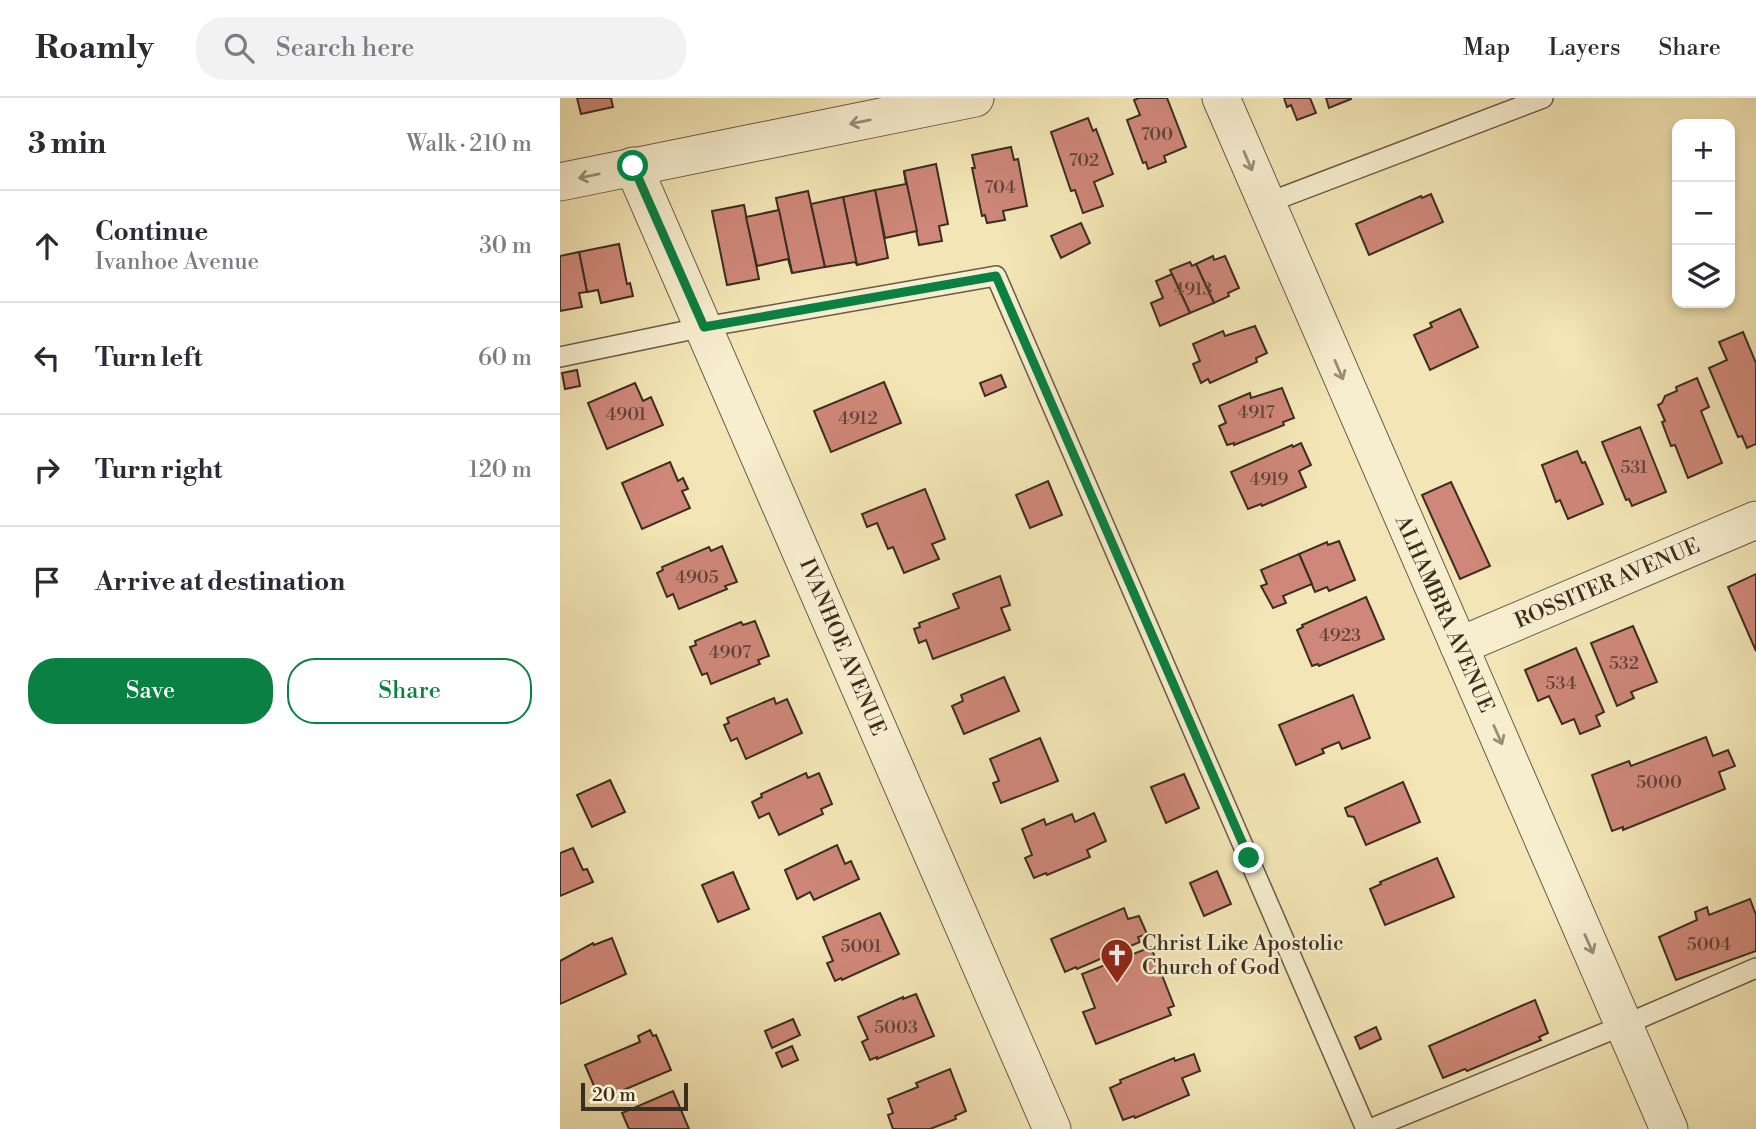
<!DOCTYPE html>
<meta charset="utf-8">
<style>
:root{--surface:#fff;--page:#f2f2f3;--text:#2b2b33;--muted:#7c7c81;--line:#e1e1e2;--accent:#0b8043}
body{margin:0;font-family:"Libre Bodoni",serif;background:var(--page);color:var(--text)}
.controls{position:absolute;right:21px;top:21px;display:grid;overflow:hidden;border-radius:14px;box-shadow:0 4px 10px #0003}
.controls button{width:63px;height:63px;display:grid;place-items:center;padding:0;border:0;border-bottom:2px solid var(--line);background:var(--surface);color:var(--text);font:35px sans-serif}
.scale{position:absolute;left:21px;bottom:18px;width:107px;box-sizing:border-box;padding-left:7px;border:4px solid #3b2e21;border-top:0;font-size:19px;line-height:24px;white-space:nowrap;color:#3b2e21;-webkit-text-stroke:5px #f7eecf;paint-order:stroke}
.stop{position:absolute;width:21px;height:21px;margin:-16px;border:5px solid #0b8043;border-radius:50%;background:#fff}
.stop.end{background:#0b8043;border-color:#fff;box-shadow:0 2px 7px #0008}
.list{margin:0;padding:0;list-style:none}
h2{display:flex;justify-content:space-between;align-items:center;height:91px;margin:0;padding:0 28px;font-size:30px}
h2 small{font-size:23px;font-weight:400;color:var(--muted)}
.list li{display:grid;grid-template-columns:46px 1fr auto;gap:21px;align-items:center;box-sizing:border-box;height:112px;padding:0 28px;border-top:2px solid var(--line)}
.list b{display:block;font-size:26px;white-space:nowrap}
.list p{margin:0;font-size:23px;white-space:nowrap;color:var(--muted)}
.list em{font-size:23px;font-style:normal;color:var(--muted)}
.actions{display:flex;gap:14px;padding:21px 28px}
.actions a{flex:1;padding:16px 0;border:2px solid var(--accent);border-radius:28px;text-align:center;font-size:24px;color:var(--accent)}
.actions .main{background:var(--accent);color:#fff}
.icon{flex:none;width:38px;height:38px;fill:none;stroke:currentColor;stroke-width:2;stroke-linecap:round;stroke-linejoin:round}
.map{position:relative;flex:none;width:1196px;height:1031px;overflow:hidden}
header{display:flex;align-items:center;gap:42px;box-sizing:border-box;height:98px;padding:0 35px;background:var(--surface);border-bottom:2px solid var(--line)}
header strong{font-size:33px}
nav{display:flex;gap:38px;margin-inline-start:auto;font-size:24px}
.search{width:490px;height:63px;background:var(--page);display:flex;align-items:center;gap:18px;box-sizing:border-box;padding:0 24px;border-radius:28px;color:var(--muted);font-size:26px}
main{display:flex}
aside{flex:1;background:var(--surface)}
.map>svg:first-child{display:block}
.building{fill:#ce8778;stroke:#3b2e21;stroke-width:2}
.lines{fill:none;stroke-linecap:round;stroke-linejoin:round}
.lane-casing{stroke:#695c46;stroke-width:22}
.street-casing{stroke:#695c46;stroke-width:39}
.lane{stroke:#f7eecf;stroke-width:19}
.street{stroke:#f7eecf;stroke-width:37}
.oneway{stroke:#998e78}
.route{stroke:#0b8043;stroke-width:9}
.labels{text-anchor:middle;stroke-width:5;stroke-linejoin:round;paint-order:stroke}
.number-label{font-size:18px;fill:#604437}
.street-label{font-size:21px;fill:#3b2e21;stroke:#f7eecf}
.poi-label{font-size:21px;fill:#3b2e21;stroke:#f7eecf;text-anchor:start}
</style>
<header>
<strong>Roamly</strong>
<div class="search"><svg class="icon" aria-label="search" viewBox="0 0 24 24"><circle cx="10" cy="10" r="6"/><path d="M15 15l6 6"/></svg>Search here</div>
<nav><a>Map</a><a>Layers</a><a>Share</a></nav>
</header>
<main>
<aside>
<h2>3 min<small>Walk · 210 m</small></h2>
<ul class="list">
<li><svg class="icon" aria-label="ahead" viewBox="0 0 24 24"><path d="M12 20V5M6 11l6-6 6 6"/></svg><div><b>Continue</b><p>Ivanhoe Avenue</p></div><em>30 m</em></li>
<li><svg class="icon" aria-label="left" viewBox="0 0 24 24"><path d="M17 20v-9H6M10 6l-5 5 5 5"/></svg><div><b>Turn left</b></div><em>60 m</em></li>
<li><svg class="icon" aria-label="right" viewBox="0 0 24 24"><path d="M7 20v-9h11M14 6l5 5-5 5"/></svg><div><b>Turn right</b></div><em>120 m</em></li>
<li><svg class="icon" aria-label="arrive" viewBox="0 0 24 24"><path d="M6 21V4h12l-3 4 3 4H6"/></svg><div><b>Arrive at destination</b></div></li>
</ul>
<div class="actions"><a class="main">Save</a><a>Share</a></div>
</aside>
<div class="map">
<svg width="1196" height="1031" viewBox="0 0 1196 1031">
<rect width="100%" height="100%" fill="#f3e5b5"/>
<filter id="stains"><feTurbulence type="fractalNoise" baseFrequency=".00286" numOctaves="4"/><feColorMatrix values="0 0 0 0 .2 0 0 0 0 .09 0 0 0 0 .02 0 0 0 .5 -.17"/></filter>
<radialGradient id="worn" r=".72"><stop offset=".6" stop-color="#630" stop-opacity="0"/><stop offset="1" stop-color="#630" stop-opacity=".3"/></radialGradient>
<g class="building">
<polygon points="17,0 51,0 53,9 21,16"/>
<polygon points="579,0 607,0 626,49 604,58 606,64 588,71 586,64 583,65 567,22 580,17 574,2"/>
<polygon points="724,0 750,0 756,15 737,22 731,7 727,9"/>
<polygon points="766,0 791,0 791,1 769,10"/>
<polygon points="528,20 533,33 536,31 553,76 534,84 543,108 523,115 515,92 511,93 491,34"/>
<polygon points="451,49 454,62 458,61 467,108 443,113 445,122 427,125 425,117 422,118 412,70 415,70 412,57"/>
<polygon points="376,66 388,126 379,128 382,143 359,147 344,73"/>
<polygon points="344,73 357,133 325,140 315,92 346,86"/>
<polygon points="315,92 328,160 297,167 283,99"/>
<polygon points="248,93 265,169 232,175 216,100"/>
<polygon points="871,96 883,124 809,157 796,126 861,98 862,100"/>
<polygon points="283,99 297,167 295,164 265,169 251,106"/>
<polygon points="184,107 199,181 167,187 152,113"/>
<polygon points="219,112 232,175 228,161 197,168 186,119"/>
<polygon points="521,125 530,145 501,160 491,138"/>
<polygon points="59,146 67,186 70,185 73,198 41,205 38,192 27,194 19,154"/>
<polygon points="19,154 27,194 19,195 22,209 0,213 0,158"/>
<polygon points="653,158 654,162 665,158 679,190 668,195 669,198 654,205 636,166"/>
<polygon points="630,164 632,168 636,166 654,205 630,215 610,172"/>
<polygon points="612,176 630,215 600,228 591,205 603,200 596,183"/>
<polygon points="900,211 918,249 870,272 854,237 872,229 870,225"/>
<polygon points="695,228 707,255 696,260 697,264 650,285 648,281 641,285 633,266 640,263 633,246 663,233 665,238"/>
<polygon points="1183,234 1196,265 1196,346 1187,350 1182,338 1178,339 1149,270 1167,262 1159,244"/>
<polygon points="17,272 20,288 5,291 2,275"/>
<polygon points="441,277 446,289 425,298 420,285"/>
<polygon points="1137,280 1149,309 1141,313 1162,365 1128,380 1115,347 1111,348 1102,324 1105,323 1098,307 1102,305 1105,298 1117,293 1116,289"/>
<polygon points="324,284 341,325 271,354 254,313"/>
<polygon points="75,285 83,303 91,299 103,327 47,351 28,305"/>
<polygon points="722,290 734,320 723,324 724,327 674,347 674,345 667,347 659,328 666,325 659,308 690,295 691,300"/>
<polygon points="1080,329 1106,394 1072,408 1069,401 1066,402 1042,344"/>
<polygon points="741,345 751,367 739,373 746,389 702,408 701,406 688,411 671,374 732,347 733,349"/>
<polygon points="1017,353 1022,365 1025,364 1043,406 1008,421 1000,402 996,404 982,367"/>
<polygon points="110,364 118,383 123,380 128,391 122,393 130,410 82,431 62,385"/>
<polygon points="488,383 502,417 470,430 456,397"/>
<polygon points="891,384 930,468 900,481 862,397"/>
<polygon points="365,391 385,441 372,446 379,461 344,475 333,449 328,451 317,425 307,429 302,416"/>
<polygon points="779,443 795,482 769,493 767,489 755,494 739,456 767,444 768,447"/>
<polygon points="162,448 177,484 165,488 167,491 119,511 113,496 107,499 97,475 103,472 102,469 149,449 151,453"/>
<polygon points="739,456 752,486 723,498 726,505 713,510 701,488 707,486 701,472"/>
<polygon points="1196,476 1196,553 1168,489"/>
<polygon points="440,478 450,507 441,510 450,532 373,561 366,542 359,545 354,531 360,529 359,525 399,510 393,496"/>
<polygon points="806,499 824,541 759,568 758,566 752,568 737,532 743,529 742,527"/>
<polygon points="195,523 209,558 198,562 200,566 151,586 147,575 142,577 130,549 136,547 135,543 181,524 183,527"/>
<polygon points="1073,528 1097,584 1071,594 1074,600 1057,608 1031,545"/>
<polygon points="1016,550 1044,614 1036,618 1040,628 1020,636 1014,621 1002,626 989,598 978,603 965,572"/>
<polygon points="444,579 459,613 404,636 392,608 403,603 401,597"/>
<polygon points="793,597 810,640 782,651 779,644 762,651 764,655 736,667 719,627"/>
<polygon points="214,600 216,606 227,601 242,635 186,661 177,640 171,643 164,627 169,625 167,620"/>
<polygon points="1146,639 1153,658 1168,652 1175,668 1159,674 1165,691 1063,732 1063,729 1052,733 1032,677 1069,663 1071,668"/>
<polygon points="480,640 498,683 441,705 433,685 439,683 430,661"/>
<polygon points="246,675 248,680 259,675 272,706 261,711 263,716 219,737 209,715 199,720 192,704 202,699 201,696"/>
<polygon points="624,676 639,710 606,725 591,689"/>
<polygon points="50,682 65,714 32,729 17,697"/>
<polygon points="843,684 860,724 806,747 794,719 788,718 785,710"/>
<polygon points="534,715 546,743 527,752 530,759 487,777 486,775 474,780 465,760 472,757 462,731 484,721 486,727 512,716 515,724"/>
<polygon points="277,747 285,766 291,763 299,781 254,802 250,794 237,801 225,772"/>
<polygon points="13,750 23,772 27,771 33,784 0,798 0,755"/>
<polygon points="877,760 894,799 825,827 810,791 821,786 820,784"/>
<polygon points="657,773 671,806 644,818 630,785"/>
<polygon points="173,774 189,811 158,824 142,787"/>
<polygon points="1190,801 1196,817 1196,853 1116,882 1099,839 1137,822 1135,814 1147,809 1149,817"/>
<polygon points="564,810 568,821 579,818 587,836 578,839 580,844 517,871 516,869 505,874 491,841"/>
<polygon points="320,815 339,856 282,882 281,880 275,883 267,865 273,863 263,839"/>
<polygon points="52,840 66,876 0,906 0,863 33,845 34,847"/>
<polygon points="591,849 614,908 608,910 611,917 536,946 523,914 535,910 522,876"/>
<polygon points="356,896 374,938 317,961 317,959 310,962 302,944 308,941 298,919 343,899 343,901"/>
<polygon points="975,902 988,935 979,939 981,942 907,973 905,971 883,980 869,948"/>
<polygon points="233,921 240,937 212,950 205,933"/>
<polygon points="816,929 821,941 800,951 795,939"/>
<polygon points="90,932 93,938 96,937 111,972 40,1002 25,967 80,944 78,938"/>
<polygon points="232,948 238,962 222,969 216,955"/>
<polygon points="634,956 640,973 622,980 629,997 575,1020 574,1018 563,1022 550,990 561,985 560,982 614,960 615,963"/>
<polygon points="390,971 406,1013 395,1018 396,1021 370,1031 333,1031 328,1017 333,1015 328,1001 358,989 356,985"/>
<polygon points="113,993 129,1031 69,1031 62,1015"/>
</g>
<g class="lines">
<defs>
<g id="lane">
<polyline points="707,105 983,0"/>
<polyline points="0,259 144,229 436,178 806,1031"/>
<polyline points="810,1031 1064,927 1196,870"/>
</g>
<g id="street">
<polyline points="661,0 1109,1031"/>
<polyline points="73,68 492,1031"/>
<polyline points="0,84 415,0"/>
<polyline points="899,548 1196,422"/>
</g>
</defs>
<use href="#lane" class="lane-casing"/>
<use href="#street" class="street-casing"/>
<use href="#lane" class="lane"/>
<use href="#street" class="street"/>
</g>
<defs><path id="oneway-shaft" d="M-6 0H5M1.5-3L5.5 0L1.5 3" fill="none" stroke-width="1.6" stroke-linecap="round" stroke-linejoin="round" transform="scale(1.75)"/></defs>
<g class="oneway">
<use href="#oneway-shaft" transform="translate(300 24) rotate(169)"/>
<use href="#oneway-shaft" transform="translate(688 63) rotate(67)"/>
<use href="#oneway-shaft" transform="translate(29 78) rotate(168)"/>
<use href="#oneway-shaft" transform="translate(779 272) rotate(67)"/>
<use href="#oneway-shaft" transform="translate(938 637) rotate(66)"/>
<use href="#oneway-shaft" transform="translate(1029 846) rotate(66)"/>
</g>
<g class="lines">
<polyline class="route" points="73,68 144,229 436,178 689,760"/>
</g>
<defs>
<symbol id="church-pin" viewBox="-11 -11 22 30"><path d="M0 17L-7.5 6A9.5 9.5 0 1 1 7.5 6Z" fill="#8f2418" stroke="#f7eecf"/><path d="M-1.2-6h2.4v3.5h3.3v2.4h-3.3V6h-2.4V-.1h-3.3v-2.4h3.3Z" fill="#fff"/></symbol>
</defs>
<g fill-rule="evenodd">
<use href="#church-pin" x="538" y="838" width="38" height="52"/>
</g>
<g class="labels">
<g class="number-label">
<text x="597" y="42">700</text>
<text x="524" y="68">702</text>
<text x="440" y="95">704</text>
<text x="633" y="197">4913</text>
<text x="696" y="320">4917</text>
<text x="66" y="322">4901</text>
<text x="298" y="326">4912</text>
<text x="1074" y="375">531</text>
<text x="709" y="387">4919</text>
<text x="137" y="485">4905</text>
<text x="780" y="543">4923</text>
<text x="170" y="560">4907</text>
<text x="1064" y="571">532</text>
<text x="1001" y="591">534</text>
<text x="1099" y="690">5000</text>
<text x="1149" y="852">5004</text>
<text x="301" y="854">5001</text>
<text x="336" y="935">5003</text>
</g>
<g class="street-label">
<text transform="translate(1047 485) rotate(-23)" y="7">ROSSITER AVENUE</text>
<text transform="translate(885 516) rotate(66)" y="7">ALHAMBRA AVENUE</text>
<text transform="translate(283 549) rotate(67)" y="7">IVANHOE AVENUE</text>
</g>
<g class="poi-label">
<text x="582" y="852">Christ Like Apostolic<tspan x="582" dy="24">Church of God</tspan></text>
</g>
</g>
<rect width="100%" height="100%" filter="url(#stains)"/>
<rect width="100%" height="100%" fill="url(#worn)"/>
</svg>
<div class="controls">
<button>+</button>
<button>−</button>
<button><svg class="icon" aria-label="layers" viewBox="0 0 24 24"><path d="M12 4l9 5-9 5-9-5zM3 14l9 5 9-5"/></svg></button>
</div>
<div class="scale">20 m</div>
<div class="stop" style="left:73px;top:68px"></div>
<div class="stop end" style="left:689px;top:760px"></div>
</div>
</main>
